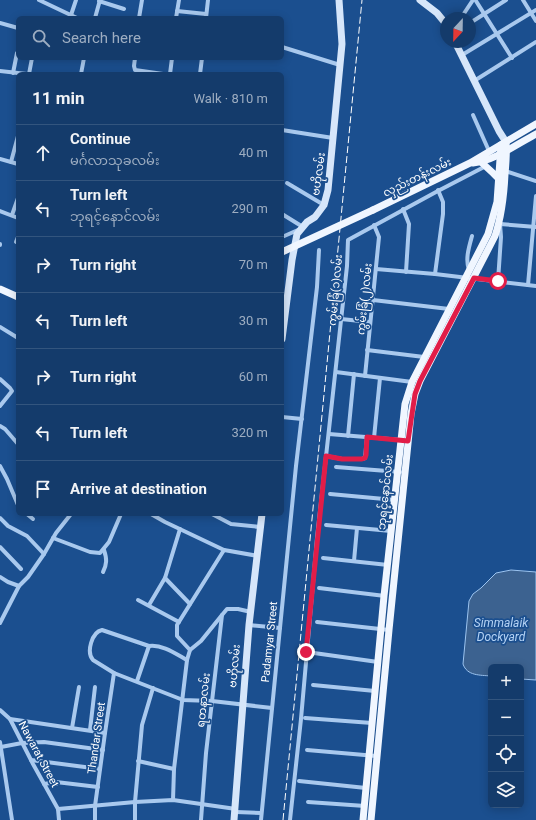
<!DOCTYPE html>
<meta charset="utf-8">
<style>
:root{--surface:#143b6b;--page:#1d4271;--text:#f1f3f6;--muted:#9dadc1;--line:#33557e}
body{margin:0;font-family:Roboto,"Noto Sans Myanmar",sans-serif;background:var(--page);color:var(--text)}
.controls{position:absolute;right:12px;bottom:12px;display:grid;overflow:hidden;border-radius:6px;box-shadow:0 2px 10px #0003}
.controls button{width:36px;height:36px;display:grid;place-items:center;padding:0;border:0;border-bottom:1px solid var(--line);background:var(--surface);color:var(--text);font:20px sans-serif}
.compass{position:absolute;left:440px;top:12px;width:36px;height:36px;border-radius:50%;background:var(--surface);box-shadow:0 2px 10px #0003;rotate:202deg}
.stop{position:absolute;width:12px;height:12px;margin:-9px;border:3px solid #e11d48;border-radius:50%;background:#fff}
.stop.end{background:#e11d48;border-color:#fff;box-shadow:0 1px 4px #0008}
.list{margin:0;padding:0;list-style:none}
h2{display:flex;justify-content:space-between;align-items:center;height:52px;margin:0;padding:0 16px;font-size:17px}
h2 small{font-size:13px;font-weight:400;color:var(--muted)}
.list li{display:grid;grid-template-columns:26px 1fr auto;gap:12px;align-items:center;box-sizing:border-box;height:56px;padding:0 16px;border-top:1px solid var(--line)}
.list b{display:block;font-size:15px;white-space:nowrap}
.list p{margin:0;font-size:13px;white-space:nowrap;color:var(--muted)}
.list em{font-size:13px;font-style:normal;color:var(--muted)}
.icon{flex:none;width:22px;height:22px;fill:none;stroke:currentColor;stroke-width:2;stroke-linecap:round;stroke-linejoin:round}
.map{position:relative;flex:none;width:536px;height:820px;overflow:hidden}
.search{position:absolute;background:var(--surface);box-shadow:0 2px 10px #0003;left:16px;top:16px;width:268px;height:44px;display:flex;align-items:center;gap:10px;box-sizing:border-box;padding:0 14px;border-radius:6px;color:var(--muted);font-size:15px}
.panel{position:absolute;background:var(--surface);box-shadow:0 2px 10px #0003;left:16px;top:72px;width:268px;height:444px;border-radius:6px}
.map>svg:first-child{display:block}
.water{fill:#3c6290;stroke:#9cc4f0}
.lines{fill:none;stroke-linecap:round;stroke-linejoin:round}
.minor{stroke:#a9c9ee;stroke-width:4}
.secondary{stroke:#d6e6fa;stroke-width:7}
.primary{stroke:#f0f6ff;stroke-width:7}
.rail{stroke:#fff;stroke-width:1;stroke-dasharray:7 3;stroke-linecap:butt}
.primary-bridge{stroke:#f0f6ff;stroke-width:7}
.route{stroke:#e11d48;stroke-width:5}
.labels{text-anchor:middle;stroke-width:3.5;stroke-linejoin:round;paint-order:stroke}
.street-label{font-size:11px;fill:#fff;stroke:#1b4f8f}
.water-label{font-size:12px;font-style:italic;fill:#b5d3f5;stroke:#1b4f8f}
</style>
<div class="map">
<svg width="536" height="820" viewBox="0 0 536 820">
<rect width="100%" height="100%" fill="#1b4f8f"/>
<path class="water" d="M511 570 536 572V680L521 679V667H491V676C480 675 467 676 463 664L469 601 473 594 481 588 496 573Z"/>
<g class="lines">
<g class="minor">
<polyline points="39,0 77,18"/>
<polyline points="523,0 536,21"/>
<polyline points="99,1 124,9"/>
<polyline points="476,1 512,58"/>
<polyline points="177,11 206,14"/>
<polyline points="71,15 76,0"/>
<polyline points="95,18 100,0"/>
<polyline points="139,18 142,0"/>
<polyline points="176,18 179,0"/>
<polyline points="206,18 208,0"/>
<polyline points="461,18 473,0"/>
<polyline points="0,23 18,28"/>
<polyline points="470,23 506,0"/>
<polyline points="282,47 340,65"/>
<polyline points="462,55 536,10"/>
<polyline points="135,58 134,66 135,70 163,74"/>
<polyline points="0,71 27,74"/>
<polyline points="13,73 17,53"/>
<polyline points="29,74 32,58"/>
<polyline points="81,74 84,58"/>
<polyline points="170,74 172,58"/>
<polyline points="200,74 202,58"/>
<polyline points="474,81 536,42"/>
<polyline points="473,115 489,151"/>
<polyline points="282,130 333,138"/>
<polyline points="0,159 18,164"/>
<polyline points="11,162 18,136"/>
<polyline points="505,171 536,181"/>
<polyline points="287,183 324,205"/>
<polyline points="403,209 409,224 406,272"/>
<polyline points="0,211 18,218"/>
<polyline points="282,214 303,227"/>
<polyline points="12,215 18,198"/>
<polyline points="282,237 298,230"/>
<polyline points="16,242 18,237"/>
<polyline points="0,245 0,244"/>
<polyline points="376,269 435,274 536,286"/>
<path d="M469 270C465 259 469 247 472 236"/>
<polyline points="435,274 443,214 443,202 438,190"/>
<polyline points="498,281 501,237 500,224 536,227"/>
<polyline points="528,285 536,196"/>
<polyline points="373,300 449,309"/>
<polyline points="341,319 370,322"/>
<polyline points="0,327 18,338"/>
<polyline points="367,350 424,357"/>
<polyline points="336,372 412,382"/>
<polyline points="365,376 379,237 374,225"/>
<polyline points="0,379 10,388 12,391 0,406"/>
<polyline points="282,417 302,419"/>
<polyline points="0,426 5,429 18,444"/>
<polyline points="329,434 402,440"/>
<polyline points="348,436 354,374"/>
<polyline points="374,438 380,378"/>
<polyline points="326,456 342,459 362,459 365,458 367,437"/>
<polyline points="0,466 7,479 18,505"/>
<polyline points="336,467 400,472"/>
<polyline points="330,494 395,500"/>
<polyline points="27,514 33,519"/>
<polyline points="151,514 165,522 224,550 258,556"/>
<polyline points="212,514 231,524 260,527"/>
<polyline points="0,518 8,526 27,536 44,554"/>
<polyline points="326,525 391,531"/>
<polyline points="53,538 90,552 100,553 109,542 121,514"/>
<polyline points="0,547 21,569"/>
<polyline points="323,558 388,565"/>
<polyline points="354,561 357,528"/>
<path d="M103 572C107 564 107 559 104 550"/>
<polyline points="0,577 8,582 19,586"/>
<polyline points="165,578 190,604"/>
<polyline points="319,588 385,596"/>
<polyline points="138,600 179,622"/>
<polyline points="149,605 165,578 180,529"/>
<polyline points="317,622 389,630"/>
<polyline points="0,623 19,586 28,577 44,554 56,533 71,514"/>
<polyline points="249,625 280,628"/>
<polyline points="190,650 201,641 222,615"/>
<polyline points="314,653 378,662"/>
<path d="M187 660C176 654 162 644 149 646L102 630C92 632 86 652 93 660L114 673 183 700 212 701 272 708"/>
<polyline points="137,681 149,646"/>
<polyline points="313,685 375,691"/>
<polyline points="0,710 10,719 33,764 58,809 59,820"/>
<polyline points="305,718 372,723"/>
<polyline points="10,719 105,733"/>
<polyline points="72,728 79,687"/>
<polyline points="90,730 95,687"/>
<polyline points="0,742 12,820"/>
<polyline points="1,747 22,743 44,742 103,750"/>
<polyline points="307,750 376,756"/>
<polyline points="31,760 100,769"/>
<polyline points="138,761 174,769"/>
<polyline points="299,781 366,788"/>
<polyline points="44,784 56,782 98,787"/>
<polyline points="173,800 174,769 187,660 190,650 177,636 177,625 224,550"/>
<polyline points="308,802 365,806"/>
<polyline points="58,809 135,802 173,800 236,809"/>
<polyline points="236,812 261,813"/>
<polyline points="95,820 95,806 105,733 114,673"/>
<polyline points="135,820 135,802 142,725 153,688"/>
<polyline points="201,820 206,753 222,615 227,609 238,609 251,612"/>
<polyline points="261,820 296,466 317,287 319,250"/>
<polyline points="290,820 301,719 317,538 347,266 348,240 436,192 486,166"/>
</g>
<g class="secondary">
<polyline points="420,0 437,13 446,24"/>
<polyline points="455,42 499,131 506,142"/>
<polyline points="282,339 292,260 297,234 307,222 315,217 324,205 328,190 342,44 339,0"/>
<polyline points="234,820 249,625 262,514"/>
</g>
<g class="primary">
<polyline points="481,162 493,173 500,180"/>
<path d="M473 163C494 161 517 144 536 134"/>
<polyline points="373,210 470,163 536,124"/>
<polyline points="0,289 18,297"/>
<polyline points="363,820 384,596 405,404 412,382 488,234 497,202 501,145"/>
<path d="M371 820 389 630 411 414 415 394 420 381 495 236C502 215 504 195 505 174 506 163 507 153 506 142"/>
</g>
<polyline class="rail" points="283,820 362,0"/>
<polyline class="primary-bridge" points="282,252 373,210"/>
</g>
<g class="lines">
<polyline class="route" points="306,652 326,456 342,459 362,459 365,458 366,455 367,437 408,441 415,394 420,381 474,278 498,281"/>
</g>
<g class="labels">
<g class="street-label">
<text transform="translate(318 174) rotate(-82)" y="4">ဗဟိုလမ်း</text>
<text transform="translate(417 177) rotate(-26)" y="4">လှည်းတန်းလမ်း</text>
<text transform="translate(335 290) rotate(-85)" y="4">ကွမ်းခြံ(၁)လမ်း</text>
<text transform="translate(364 299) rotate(-84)" y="4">ကွမ်းခြံ(၂)လမ်း</text>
<text transform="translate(385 492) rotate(-84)" y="4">ဘုရင့်နောင်လမ်း</text>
<text transform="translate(269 642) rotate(-84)" y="4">Padamyar Street</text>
<text transform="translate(234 666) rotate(-85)" y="4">ဗဟိုလမ်း</text>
<text transform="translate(203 700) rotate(-84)" y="4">ရတနာလမ်း</text>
<text transform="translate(96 738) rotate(-82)" y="4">Thandar Street</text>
<text transform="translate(39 754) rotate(62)" y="4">Nawarat Street</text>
</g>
<g class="water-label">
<text x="501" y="627">Simmalaik<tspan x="501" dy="14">Dockyard</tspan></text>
</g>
</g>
</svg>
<div class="controls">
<button>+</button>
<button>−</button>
<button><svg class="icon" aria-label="locate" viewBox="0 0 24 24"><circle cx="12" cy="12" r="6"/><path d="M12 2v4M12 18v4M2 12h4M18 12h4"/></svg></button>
<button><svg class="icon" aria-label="layers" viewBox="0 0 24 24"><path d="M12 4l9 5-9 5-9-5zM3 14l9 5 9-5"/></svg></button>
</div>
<svg class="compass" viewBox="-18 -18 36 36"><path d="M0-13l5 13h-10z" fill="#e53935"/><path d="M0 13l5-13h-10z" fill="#9dadc1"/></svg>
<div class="stop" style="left:498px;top:281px"></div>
<div class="stop end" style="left:306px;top:652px"></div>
<div class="search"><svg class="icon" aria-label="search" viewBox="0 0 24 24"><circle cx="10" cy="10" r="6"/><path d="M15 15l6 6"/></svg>Search here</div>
<section class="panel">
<h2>11 min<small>Walk · 810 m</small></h2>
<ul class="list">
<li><svg class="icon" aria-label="ahead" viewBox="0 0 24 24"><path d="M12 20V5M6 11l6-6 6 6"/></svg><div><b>Continue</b><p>မင်္ဂလာသုခလမ်း</p></div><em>40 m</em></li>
<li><svg class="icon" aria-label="left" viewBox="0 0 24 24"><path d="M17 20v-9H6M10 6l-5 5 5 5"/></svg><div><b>Turn left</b><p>ဘုရင့်နောင်လမ်း</p></div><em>290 m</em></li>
<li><svg class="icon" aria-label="right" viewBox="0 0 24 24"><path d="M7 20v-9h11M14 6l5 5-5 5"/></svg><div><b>Turn right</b></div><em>70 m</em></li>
<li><svg class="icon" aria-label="left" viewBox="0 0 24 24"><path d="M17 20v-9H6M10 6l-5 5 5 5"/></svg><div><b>Turn left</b></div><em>30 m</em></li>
<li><svg class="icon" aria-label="right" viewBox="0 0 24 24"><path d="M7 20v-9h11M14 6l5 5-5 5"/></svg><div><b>Turn right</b></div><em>60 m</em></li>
<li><svg class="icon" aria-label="left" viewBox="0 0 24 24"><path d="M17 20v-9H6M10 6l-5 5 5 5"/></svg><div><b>Turn left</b></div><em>320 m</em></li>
<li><svg class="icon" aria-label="arrive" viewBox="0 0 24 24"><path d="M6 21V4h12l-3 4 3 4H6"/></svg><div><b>Arrive at destination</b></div></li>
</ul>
</section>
</div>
